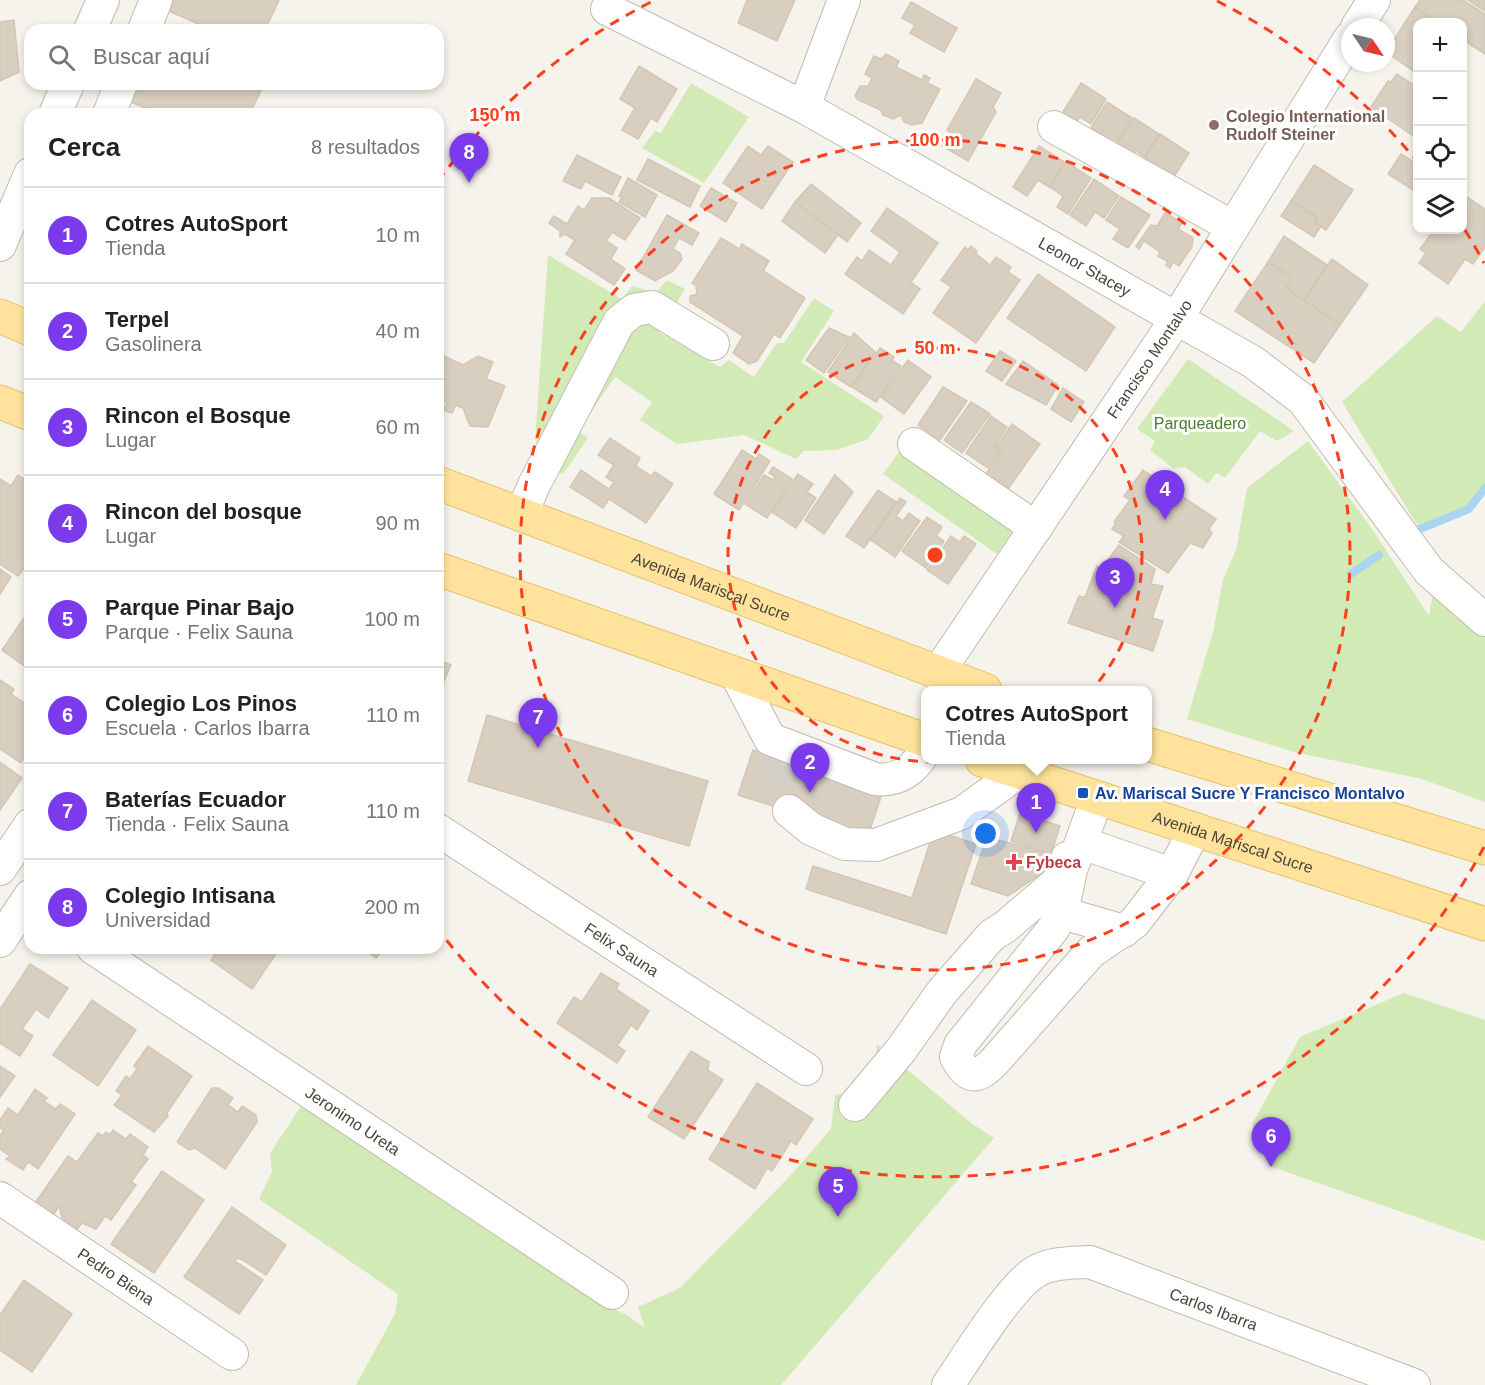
<!DOCTYPE html>
<html lang="es">
<meta charset="utf-8">
<style>
:root{--surface:#fff;--page:#f6f6f6;--text:#222;--muted:#767676;--line:#e0e0e0;--accent:#7c3aed}
body{margin:0;font-family:Helvetica,sans-serif;background:var(--page);color:var(--text)}
.controls{position:absolute;right:18px;top:18px;display:grid;overflow:hidden;border-radius:12px;box-shadow:0 3px 9px #0003}
.controls button{width:54px;height:54px;display:grid;place-items:center;padding:0;border:0;border-bottom:2px solid var(--line);background:var(--surface);color:var(--text);font:30px sans-serif}
.compass{position:absolute;left:1341px;top:18px;width:54px;height:54px;border-radius:50%;background:var(--surface);box-shadow:0 3px 9px #0003;rotate:125deg}
.you{position:absolute;left:986px;top:834px;width:21px;height:21px;margin:-15px;border:4px solid #fff;border-radius:50%;background:#1a73e8;box-shadow:0 0 0 9px #1a73e833}
.badge{display:grid;place-items:center;width:39px;height:39px;border-radius:50%;background:var(--accent);color:#fff;font-size:20px;font-weight:700}
.pin{position:absolute;translate:-50% -50px;filter:drop-shadow(0 2px 3px #0008)}
.pin::after{content:'';position:absolute;top:32px;width:21px;height:18px;background:inherit;clip-path:polygon(0 0,100% 0,50% 100%)}
.popup{position:absolute;left:921px;top:686px;width:231px;height:78px;box-sizing:border-box;display:grid;place-content:center;border-radius:12px;background:var(--surface);filter:drop-shadow(0 2px 4px #0005);font-size:20px;white-space:nowrap;color:var(--muted)}
.popup b{font-size:22px;color:var(--text)}
.popup::after{content:'';position:absolute;left:50%;top:100%;margin-left:-12px;border:12px solid transparent;border-top-color:var(--surface)}
.list{margin:0;padding:0;list-style:none}
h2{display:flex;justify-content:space-between;align-items:center;height:78px;margin:0;padding:0 24px;font-size:26px}
h2 small{font-size:20px;font-weight:400;color:var(--muted)}
.list li{display:grid;grid-template-columns:39px 1fr auto;gap:18px;align-items:center;box-sizing:border-box;height:96px;padding:0 24px;border-top:2px solid var(--line)}
.list b{display:block;font-size:22px;white-space:nowrap}
.list p{margin:0;font-size:20px;white-space:nowrap;color:var(--muted)}
.list em{font-size:20px;font-style:normal;color:var(--muted)}
.icon{flex:none;width:33px;height:33px;fill:none;stroke:currentColor;stroke-width:2;stroke-linecap:round;stroke-linejoin:round}
.map{position:relative;flex:none;width:1485px;height:1385px;overflow:hidden}
.search{position:absolute;background:var(--surface);box-shadow:0 3px 9px #0003;left:24px;top:24px;width:420px;height:66px;display:flex;align-items:center;gap:15px;box-sizing:border-box;padding:0 21px;border-radius:18px;color:var(--muted);font-size:22px}
.panel{position:absolute;background:var(--surface);box-shadow:0 3px 9px #0003;left:24px;top:108px;width:420px;height:846px;border-radius:18px}
.map>svg:first-child{display:block}
.green{fill:#d2eab5}
.lines{fill:none;stroke-linecap:round;stroke-linejoin:round}
.stream{stroke:#a9d4f2;stroke-width:8}
.building{fill:#d8cfc1;stroke:#d3c7b4;stroke-width:1.5}
.minor-tunnel{stroke:#d4d0c8;stroke-width:32;stroke-dasharray:32 16;stroke-linecap:butt}
.minor-casing{stroke:#c2bbae;stroke-width:34}
.major-casing{stroke:#e6c16a;stroke-width:35}
.minor{stroke:#fff;stroke-width:32}
.major{stroke:#ffe39c;stroke-width:33}
.ring{fill:none;stroke:#fc3f1d;stroke-width:3;stroke-dasharray:10 8}
.education-dot{fill:#8d6e63;stroke:#fff;stroke-width:2}
.transit-dot{fill:#1a4fb4;stroke:#fff;stroke-width:2}
.health-dot{fill:#e0444e;stroke:#fff;stroke-width:2}
.labels{text-anchor:middle;stroke-width:6;stroke-linejoin:round;paint-order:stroke}
.education-label{font-size:16px;font-weight:bold;fill:#785e54;stroke:#fff;text-anchor:start}
.street-label{font-size:16px;fill:#4b4439;stroke:#fff}
.park-label{font-size:16px;fill:#4a7f2a;stroke:#fff}
.transit-label{font-size:16px;font-weight:bold;fill:#164399;stroke:#fff;text-anchor:start}
.health-label{font-size:16px;font-weight:bold;fill:#be3a42;stroke:#fff;text-anchor:start}
.centre{fill:#fc3f1d;stroke:#fff;stroke-width:3}
.ring-label{font-size:18px;text-anchor:middle;font-weight:bold;fill:#fc3f1d;stroke:#fff;stroke-width:6;stroke-linejoin:round;paint-order:stroke}
</style>
<div class="map">
<svg width="1485" height="1385" viewBox="0 0 1485 1385">
<rect width="100%" height="100%" fill="#f6f3ec"/>
<g class="green">
<polygon points="691,83 749,117 704,183 642,148 655,131 661,133"/>
<polygon points="548,255 622,299 632,286 656,293 667,280 685,289 659,332 720,367 729,360 754,377 777,343 784,343 814,298 834,311 801,362 884,416 868,439 837,450 804,451 796,459 744,435 677,444 640,420 652,402 615,377 578,431 588,438 563,474 544,462 545,447 535,440"/>
<polygon points="1485,301 1485,488 1469,509 1419,528 1342,402 1437,316 1461,332"/>
<polygon points="1188,359 1294,431 1277,441 1260,431 1225,478 1216,473 1208,484 1185,467 1174,469 1150,450 1155,441 1137,429"/>
<polygon points="1308,441 1372,529 1429,616 1436,578 1485,610 1485,802 1422,779 1294,752 1187,719 1213,632 1223,580 1236,550 1247,488"/>
<polygon points="901,449 1014,530 997,554 883,474"/>
<polygon points="1404,993 1485,1020 1485,1241 1269,1166 1252,1124 1300,1037"/>
<path d="M877 1044 971 1123 994 1138 781 1385H356L395 1314 398 1294 259 1199 272 1172 270 1153 302 1105 596 1301 627 1315 645 1328 638 1307 680 1288 788 1178 831 1129 835 1095C873 1088 875 1080 877 1044Z"/>
</g>
<g class="lines">
<g class="stream">
<polyline points="1413,532 1469,509 1485,488"/>
<polyline points="1351,574 1379,555"/>
</g>
</g>
<g class="building">
<polygon points="163,0 279,0 265,30 212,30 160,7"/>
<polygon points="747,0 795,0 777,41 738,23"/>
<polygon points="1420,0 1463,0 1485,14 1485,54 1462,39 1462,22 1438,22 1415,7"/>
<polygon points="1468,0 1485,0 1485,11"/>
<polygon points="911,2 957,28 944,52 910,33 915,25 902,18"/>
<polygon points="1415,7 1438,22 1418,22 1418,74 1386,52"/>
<polygon points="14,20 19,72 0,81 0,22"/>
<polygon points="886,54 899,61 896,67 922,80 924,75 930,78 927,83 940,89 922,123 912,125 904,122 901,115 893,119 883,115 881,110 858,100 855,96 860,86 868,86 872,78 865,74 874,56 881,59"/>
<polygon points="639,66 677,89 657,122 651,118 638,139 622,130 635,108 620,99"/>
<polygon points="1397,74 1418,88 1418,139 1371,107 1388,81 1391,82"/>
<polygon points="976,79 1001,93 993,107 996,112 968,161 942,146 950,131 947,130"/>
<polygon points="1081,83 1106,99 1091,124 1080,117 1069,133 1055,125"/>
<polygon points="130,84 254,84 262,88 250,114 159,114 124,99"/>
<polygon points="1107,102 1132,118 1109,154 1097,147 1104,136 1091,128"/>
<polygon points="1134,118 1159,134 1144,157 1136,151 1126,165 1110,154"/>
<polygon points="1160,134 1189,153 1168,186 1153,177 1160,167 1145,158"/>
<polygon points="748,146 761,155 768,146 793,162 762,209 723,183"/>
<polygon points="1039,146 1064,162 1049,187 1038,180 1027,196 1013,187"/>
<polygon points="1401,154 1418,165 1418,193 1388,174"/>
<polygon points="577,155 621,177 612,195 585,181 581,189 563,181"/>
<polygon points="648,159 700,186 690,207 637,180"/>
<polygon points="1066,162 1091,178 1068,214 1057,207 1063,196 1050,187"/>
<polygon points="1314,165 1353,190 1326,230 1315,223 1318,218 1291,201"/>
<polygon points="628,178 657,195 645,217 619,202 622,197 619,196"/>
<polygon points="1094,179 1119,196 1104,218 1095,212 1086,226 1070,215"/>
<polygon points="811,184 861,223 847,242 795,202"/>
<polygon points="711,188 737,203 726,222 700,206"/>
<polygon points="1462,194 1485,209 1485,247 1473,264 1465,259 1448,284 1419,263 1426,253 1420,249 1434,230 1462,230"/>
<polygon points="1121,197 1150,215 1128,248 1113,239 1120,229 1106,220"/>
<polygon points="592,198 609,198 640,218 625,240 612,232 606,241 617,248 611,259 625,269 614,285 566,254 575,240 565,234 560,237 560,231 549,223 554,216 567,224 578,206 584,210"/>
<polygon points="1291,201 1318,218 1315,223 1321,226 1314,237 1281,216"/>
<polygon points="795,202 838,235 825,253 782,221"/>
<polygon points="887,208 938,243 911,282 920,289 903,314 845,274 857,257 862,261 869,250 891,265 900,252 871,231"/>
<polygon points="1165,213 1182,223 1178,229 1193,238 1192,247 1179,266 1173,262 1170,268 1166,265 1168,262 1158,256 1160,252 1144,241 1139,249 1136,246 1151,225 1157,226"/>
<polygon points="667,215 699,233 692,245 679,238 673,249 680,253 682,259 673,271 655,281 636,270"/>
<polygon points="1284,236 1327,265 1304,300 1286,288 1292,278 1268,262"/>
<polygon points="721,238 739,249 742,244 769,261 763,271 805,298 780,338 774,334 757,361 749,364 733,353 743,336 690,302 690,296 697,294 696,286 692,283"/>
<polygon points="971,246 977,251 975,253 990,265 996,257 1011,267 1008,272 1020,280 976,343 933,313 951,287 941,280 965,247 968,250"/>
<polygon points="1332,259 1368,285 1340,325 1304,300"/>
<polygon points="1268,262 1292,278 1286,288 1340,325 1314,363 1235,311"/>
<polygon points="1038,274 1115,327 1086,371 1007,318"/>
<polygon points="829,328 849,337 824,373 806,360"/>
<polygon points="854,333 875,352 851,387 828,372"/>
<polygon points="880,348 894,357 892,360 901,366 876,402 852,387"/>
<polygon points="1000,351 1016,361 1002,381 986,371"/>
<polygon points="444,356 463,365 478,356 493,362 486,379 505,386 488,427 470,426 463,408 456,405 452,413 443,410 447,402 438,398 438,369"/>
<polygon points="908,360 931,377 904,414 881,397"/>
<polygon points="1023,361 1058,385 1046,405 1006,384"/>
<polygon points="943,387 967,401 940,440 918,425"/>
<polygon points="1063,388 1084,402 1071,422 1051,409"/>
<polygon points="971,402 990,414 962,453 944,440"/>
<polygon points="991,416 1007,427 994,447 1000,451 988,468 966,453"/>
<polygon points="1012,424 1040,444 1008,489 986,474 1002,451 996,447"/>
<polygon points="610,438 640,458 636,466 651,476 655,472 673,484 646,523 609,499 603,508 570,487 581,470 609,489 614,482 606,477 614,465 598,455"/>
<polygon points="742,450 756,459 759,454 770,461 739,510 714,494"/>
<polygon points="773,467 792,479 767,518 745,504 764,475 773,480 775,477 769,473"/>
<polygon points="1143,470 1216,519 1209,529 1212,533 1203,548 1190,543 1168,573 1119,542 1124,536 1112,529 1116,523 1114,522 1130,500 1124,496"/>
<polygon points="798,474 813,484 807,492 816,498 796,528 772,512"/>
<polygon points="18,475 30,483 30,560 18,576 0,564 0,479 11,486"/>
<polygon points="835,475 853,492 824,534 805,520"/>
<polygon points="878,490 896,502 864,548 846,536"/>
<polygon points="900,498 906,502 896,516 903,521 909,513 920,521 895,557 871,540"/>
<polygon points="927,517 942,527 936,536 944,541 926,568 902,551"/>
<polygon points="951,536 960,542 964,536 976,544 948,584 927,570"/>
<polygon points="1119,545 1155,569 1151,584 1163,586 1152,618 1163,621 1153,651 1068,623 1079,596 1085,597 1097,566 1102,568"/>
<polygon points="0,569 11,577 0,594"/>
<polygon points="30,609 30,670 2,650"/>
<polygon points="438,660 451,665 438,695"/>
<polygon points="0,680 14,689 11,694 30,707 30,750 21,763 0,749"/>
<polygon points="487,715 708,781 689,846 468,781"/>
<polygon points="753,750 883,791 868,836 738,795"/>
<polygon points="0,762 22,778 0,810"/>
<polygon points="1020,813 1060,826 1051,854 1011,841"/>
<polygon points="934,830 976,844 946,934 806,889 813,866 912,898"/>
<polygon points="987,837 1051,854 1048,869 1008,896 971,884"/>
<polygon points="219,948 269,948 276,954 252,989 211,960"/>
<polygon points="362,948 384,948 376,958"/>
<polygon points="30,964 68,988 48,1018 36,1009 22,1029 33,1036 20,1056 0,1043 0,1009"/>
<polygon points="601,973 619,984 616,989 649,1011 637,1030 631,1025 617,1046 625,1051 617,1063 557,1023 574,997 582,1002"/>
<polygon points="92,1000 136,1030 98,1086 53,1055"/>
<polygon points="148,1046 192,1076 167,1113 168,1116 154,1132 114,1105 122,1095 116,1091 126,1076 130,1079 137,1069 134,1066"/>
<polygon points="691,1051 709,1062 708,1070 723,1080 684,1139 648,1117"/>
<polygon points="0,1066 15,1076 0,1097"/>
<polygon points="757,1083 813,1119 796,1145 791,1141 772,1171 767,1168 755,1189 709,1159"/>
<polygon points="212,1088 218,1088 233,1098 228,1105 238,1112 242,1106 256,1115 257,1122 225,1169 195,1148 189,1150 177,1142"/>
<polygon points="35,1089 47,1098 44,1101 56,1109 60,1104 75,1114 38,1169 28,1162 23,1170 6,1159 10,1156 0,1149 0,1136 4,1130 0,1128 0,1120 8,1108 18,1115"/>
<polygon points="113,1130 126,1139 130,1134 148,1147 143,1155 148,1159 131,1182 136,1185 111,1220 105,1216 96,1229 82,1223 77,1229 62,1218 59,1206 53,1216 35,1203 68,1156 77,1162 98,1133 103,1136 106,1132 110,1135"/>
<polygon points="162,1171 204,1200 154,1273 111,1244"/>
<polygon points="232,1207 286,1245 266,1275 243,1260 237,1258 235,1261 263,1280 239,1314 184,1277"/>
<polygon points="24,1280 72,1314 32,1372 0,1350 0,1315"/>
</g>
<g class="lines">
<polyline class="minor-tunnel" points="775,757 789,811"/>
<defs>
<g id="minor">
<path id="s1" d="M607 9 804 107 1253 362 1303 400 1429 571 1485 620"/>
<polyline points="1357,27 1374,0"/>
<polyline points="90,30 103,0"/>
<polyline points="144,30 156,0"/>
<polyline points="804,107 844,0"/>
<polyline points="55,114 68,84"/>
<polyline points="109,114 121,84"/>
<polyline points="1054,127 1231,226"/>
<polyline points="0,245 30,174"/>
<polyline points="914,444 1036,528"/>
<polyline points="521,515 534,485 619,322 634,310 652,307 713,344"/>
<path d="M736 674 770 739 875 779C897 782 915 770 925 750"/>
<path id="s2" d="M937 674 1177 318 1350 38"/>
<path d="M1097 798 1071 870 1062 913 1053 929 960 1045 956 1057C968 1080 977 1079 994 1062L1091 952 1134 923 1172 874 1195 829"/>
<polyline points="789,811 811,829 845,844 876,845 962,813 1019,772"/>
<path id="s3" d="M438 830 806 1069"/>
<polyline points="1082,843 1172,874"/>
<polyline points="0,869 30,825"/>
<polyline points="1062,913 1124,931"/>
<polyline points="0,941 30,896"/>
<path id="s4" d="M93 948 612 1293"/>
<polyline points="855,1105 901,1050 942,992 992,935 1005,927 1060,880 1067,858"/>
<path id="s5" d="M0 1198 232 1354"/>
<path id="s6" d="M948 1385C967 1357 1009 1288 1035 1272 1051 1262 1072 1263 1090 1262L1414 1385"/>
</g>
<g id="major">
<polyline points="0,316 30,329"/>
<polyline points="0,402 30,414"/>
<path id="s7" d="M438 483 985 690"/>
<polyline points="438,569 925,740"/>
<polyline points="1147,744 1485,848"/>
<path id="s8" d="M982 760 1485 924"/>
</g>
</defs>
<use href="#minor" class="minor-casing"/>
<use href="#major" class="major-casing"/>
<use href="#minor" class="minor"/>
<use href="#major" class="major"/>
</g>
<g class="ring">
<circle cx="935" cy="555" r="207"/>
<circle cx="935" cy="555" r="415"/>
<path d="M1484 847A622 622 0 0 1 438 929M438 181A622 622 0 0 1 653 1M1217 1A622 622 0 0 1 1415 159M1465 230A622 622 0 0 1 1484 263"/>
</g>
<circle class="education-dot" cx="1214" cy="125" r="6"/>
<rect class="transit-dot" x="1077" y="787" width="12" height="12" rx="3"/>
<path class="health-dot" d="M1011 853h6v6h6v6h-6v6h-6v-6h-6v-6h6z"/>
<g class="labels">
<g class="education-label">
<text x="1226" y="122">Colegio International<tspan x="1226" dy="18">Rudolf Steiner</tspan></text>
</g>
<g class="street-label">
<text dy="6" stroke="none"><textPath href="#s1" startOffset="543">Leonor Stacey</textPath></text>
<text dy="6" stroke="none"><textPath href="#s2" startOffset="380">Francisco Montalvo</textPath></text>
<text dy="6" stroke="none"><textPath href="#s7" startOffset="292">Avenida Mariscal Sucre</textPath></text>
<text dy="6" stroke="none"><textPath href="#s8" startOffset="264">Avenida Mariscal Sucre</textPath></text>
<text dy="6" stroke="none"><textPath href="#s3" startOffset="219">Felix Sauna</textPath></text>
<text dy="6" stroke="none"><textPath href="#s4" startOffset="312">Jeronimo Ureta</textPath></text>
<text dy="6" stroke="none"><textPath href="#s5" startOffset="140">Pedro Biena</textPath></text>
<text dy="6" stroke="none"><textPath href="#s6" startOffset="332">Carlos Ibarra</textPath></text>
</g>
<g class="park-label">
<text x="1200" y="429">Parqueadero</text>
</g>
<g class="transit-label">
<text x="1095" y="799">Av. Mariscal Sucre Y Francisco Montalvo</text>
</g>
<g class="health-label">
<text x="1026" y="868">Fybeca</text>
</g>
</g>
<circle cx="935" cy="555" r="9" class="centre"/>
<g class="ring-label">
<text x="495" y="121">150 m</text>
<text x="935" y="146">100 m</text>
<text x="935" y="354">50 m</text>
</g>
</svg>
<div class="controls">
<button>+</button>
<button>−</button>
<button><svg class="icon" aria-label="locate" viewBox="0 0 24 24"><circle cx="12" cy="12" r="6"/><path d="M12 2v4M12 18v4M2 12h4M18 12h4"/></svg></button>
<button><svg class="icon" aria-label="layers" viewBox="0 0 24 24"><path d="M12 4l9 5-9 5-9-5zM3 14l9 5 9-5"/></svg></button>
</div>
<svg class="compass" viewBox="-18 -18 36 36"><path d="M0-13l5 13h-10z" fill="#e53935"/><path d="M0 13l5-13h-10z" fill="#767676"/></svg>
<div class="you"></div>
<div class="pin badge" style="left:1036px;top:833px">1</div>
<div class="popup"><b>Cotres AutoSport</b>Tienda</div>
<div class="pin badge" style="left:810px;top:793px">2</div>
<div class="pin badge" style="left:1115px;top:608px">3</div>
<div class="pin badge" style="left:1165px;top:520px">4</div>
<div class="pin badge" style="left:838px;top:1217px">5</div>
<div class="pin badge" style="left:1271px;top:1167px">6</div>
<div class="pin badge" style="left:538px;top:748px">7</div>
<div class="pin badge" style="left:469px;top:183px">8</div>
<div class="search"><svg class="icon" aria-label="search" viewBox="0 0 24 24"><circle cx="10" cy="10" r="6"/><path d="M15 15l6 6"/></svg>Buscar aquí</div>
<section class="panel">
<h2>Cerca<small>8 resultados</small></h2>
<ul class="list">
<li><span class="badge">1</span><div><b>Cotres AutoSport</b><p>Tienda</p></div><em>10 m</em></li>
<li><span class="badge">2</span><div><b>Terpel</b><p>Gasolinera</p></div><em>40 m</em></li>
<li><span class="badge">3</span><div><b>Rincon el Bosque</b><p>Lugar</p></div><em>60 m</em></li>
<li><span class="badge">4</span><div><b>Rincon del bosque</b><p>Lugar</p></div><em>90 m</em></li>
<li><span class="badge">5</span><div><b>Parque Pinar Bajo</b><p>Parque · Felix Sauna</p></div><em>100 m</em></li>
<li><span class="badge">6</span><div><b>Colegio Los Pinos</b><p>Escuela · Carlos Ibarra</p></div><em>110 m</em></li>
<li><span class="badge">7</span><div><b>Baterías Ecuador</b><p>Tienda · Felix Sauna</p></div><em>110 m</em></li>
<li><span class="badge">8</span><div><b>Colegio Intisana</b><p>Universidad</p></div><em>200 m</em></li>
</ul>
</section>
</div>
